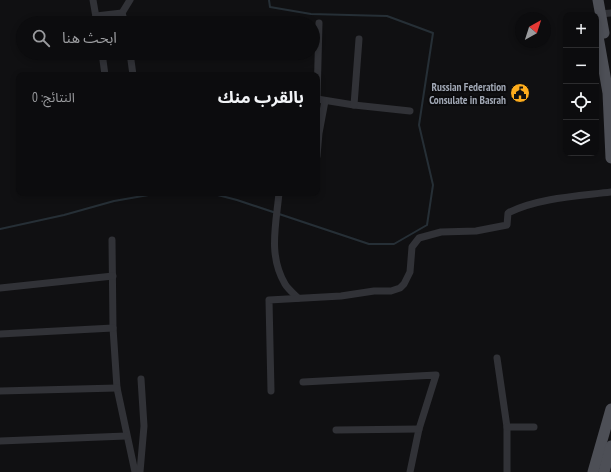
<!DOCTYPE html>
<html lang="ar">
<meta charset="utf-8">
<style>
:root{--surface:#0c0c0e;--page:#1a1a1c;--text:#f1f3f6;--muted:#9a9b9e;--line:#2c2c2e}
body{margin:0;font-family:"PT Sans Narrow","Noto Sans Arabic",sans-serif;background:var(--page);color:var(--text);direction:rtl}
.controls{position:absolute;right:12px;top:12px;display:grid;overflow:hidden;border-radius:8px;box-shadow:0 2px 6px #0003}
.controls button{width:36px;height:36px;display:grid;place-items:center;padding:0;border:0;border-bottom:1px solid var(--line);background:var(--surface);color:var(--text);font:20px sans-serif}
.compass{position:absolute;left:515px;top:12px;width:36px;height:36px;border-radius:50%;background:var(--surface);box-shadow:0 2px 6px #0003;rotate:39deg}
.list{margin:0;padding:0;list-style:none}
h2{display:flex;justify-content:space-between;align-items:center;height:52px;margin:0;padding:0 16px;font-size:17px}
h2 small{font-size:13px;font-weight:400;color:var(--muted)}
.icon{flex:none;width:22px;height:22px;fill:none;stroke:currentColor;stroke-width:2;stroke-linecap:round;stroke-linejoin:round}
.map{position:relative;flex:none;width:611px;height:472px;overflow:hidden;direction:ltr}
.search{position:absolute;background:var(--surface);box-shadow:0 2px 6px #0003;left:16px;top:16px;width:304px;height:44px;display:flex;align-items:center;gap:10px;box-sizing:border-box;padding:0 14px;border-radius:22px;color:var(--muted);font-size:15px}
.panel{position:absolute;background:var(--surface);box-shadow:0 2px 6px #0003;left:16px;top:72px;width:304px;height:124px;border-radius:8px;direction:rtl}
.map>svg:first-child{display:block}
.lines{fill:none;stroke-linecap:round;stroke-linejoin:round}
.stream{stroke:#262f36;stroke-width:2}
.minor{stroke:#313237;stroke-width:7}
.primary{stroke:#4d4f56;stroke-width:11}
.labels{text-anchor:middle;stroke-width:4;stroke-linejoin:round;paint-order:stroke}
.poi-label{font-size:11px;font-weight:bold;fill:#a0a7b4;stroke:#0b0b0d;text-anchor:end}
</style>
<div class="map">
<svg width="611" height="472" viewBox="0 0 611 472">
<rect width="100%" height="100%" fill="#101012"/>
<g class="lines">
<g class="stream">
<polyline points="210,193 237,200 369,244 394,244 427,225 433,185 419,125 433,33 387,16 311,14 270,7 269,0"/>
<polyline points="0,229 64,215 114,201 160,193"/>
</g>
<g class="minor">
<polyline points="93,0 97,23"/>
<polyline points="122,13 130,0"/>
<polyline points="600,14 611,13"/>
<polyline points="96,16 122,13 125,23"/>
<polyline points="102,53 105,75"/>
<polyline points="130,53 133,75"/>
<polyline points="317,99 354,105 410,111"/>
<polyline points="317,99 319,23"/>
<polyline points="354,105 359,39"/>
<polyline points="317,156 319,133 325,101"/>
<path d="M279 193C276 225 268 255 285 284 288 289 294 294 298 298"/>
<polyline points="112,240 113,328 117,388 135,472"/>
<polyline points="0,288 113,276"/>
<polyline points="0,334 113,328"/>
<polyline points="497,358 507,427 507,472"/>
<polyline points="303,382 436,375 419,429 410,472"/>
<polyline points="0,391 117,388"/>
<path d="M271 391 269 300 341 296 374 291H391L400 288 404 284 410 272 412 247 419 238 441 232 476 231 507 225 508 213C537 198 579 196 611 192"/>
<polyline points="507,427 534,427"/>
<polyline points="336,430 419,429"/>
<polyline points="0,441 126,436"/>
<polyline points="140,472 144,426 141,379"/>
</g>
<g class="primary">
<polyline points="598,0 604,33"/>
<polyline points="596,25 608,93 611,158"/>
<polyline points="593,472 611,409"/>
<polyline points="604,472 611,446"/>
</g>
</g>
<defs>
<symbol id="civic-disc" viewBox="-11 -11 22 22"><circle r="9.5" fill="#fead1d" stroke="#0b0b0d"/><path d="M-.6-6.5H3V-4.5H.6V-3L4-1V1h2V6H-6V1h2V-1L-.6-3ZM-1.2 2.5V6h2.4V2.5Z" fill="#111"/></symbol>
</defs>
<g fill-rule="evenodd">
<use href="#civic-disc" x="509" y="82" width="22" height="22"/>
</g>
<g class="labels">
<g class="poi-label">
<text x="506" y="91">Russian Federation<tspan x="506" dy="13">Consulate in Basrah</tspan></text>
</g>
</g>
</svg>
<div class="controls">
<button>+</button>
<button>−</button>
<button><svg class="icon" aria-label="locate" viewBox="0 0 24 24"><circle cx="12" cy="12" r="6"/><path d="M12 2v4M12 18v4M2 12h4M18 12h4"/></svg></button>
<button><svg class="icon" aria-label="layers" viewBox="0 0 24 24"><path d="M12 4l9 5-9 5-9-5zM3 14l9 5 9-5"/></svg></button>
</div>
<svg class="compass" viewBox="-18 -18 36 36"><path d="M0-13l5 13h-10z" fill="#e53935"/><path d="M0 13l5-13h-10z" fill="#9a9b9e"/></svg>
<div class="search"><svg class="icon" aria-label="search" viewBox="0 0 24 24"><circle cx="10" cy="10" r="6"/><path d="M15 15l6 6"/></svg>ابحث هنا</div>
<section class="panel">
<h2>بالقرب منك<small>النتائج: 0</small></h2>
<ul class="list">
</ul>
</section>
</div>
